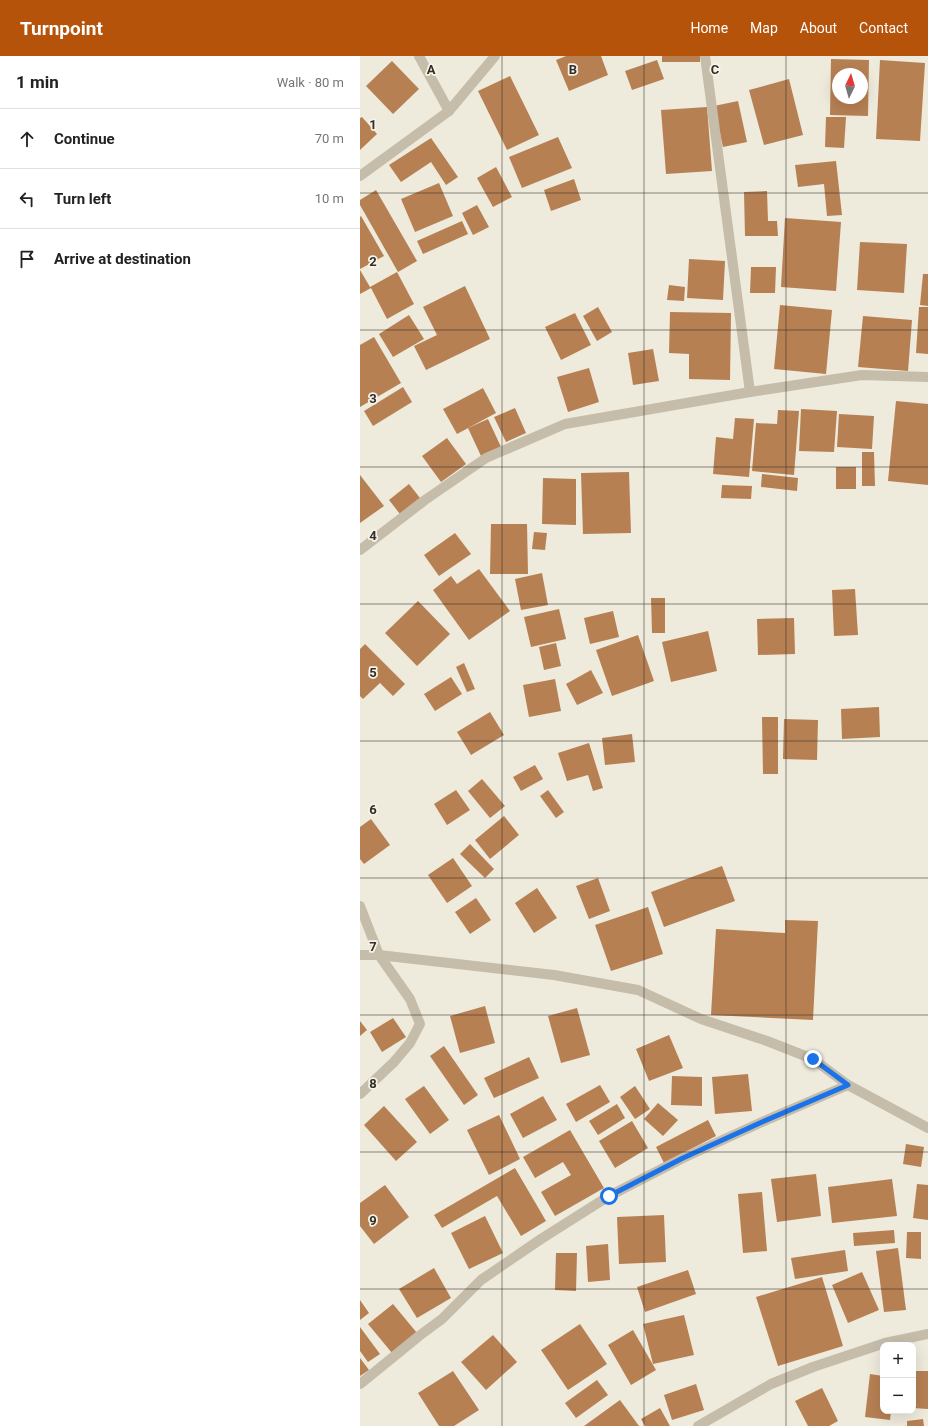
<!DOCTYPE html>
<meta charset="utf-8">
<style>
:root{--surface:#fff;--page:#f6f6f6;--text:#222;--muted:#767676;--line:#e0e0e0;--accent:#b45309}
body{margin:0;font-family:Roboto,sans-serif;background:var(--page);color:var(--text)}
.controls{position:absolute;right:12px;bottom:12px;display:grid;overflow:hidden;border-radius:8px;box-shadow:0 4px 16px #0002}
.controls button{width:36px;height:36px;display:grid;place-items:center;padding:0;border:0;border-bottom:1px solid var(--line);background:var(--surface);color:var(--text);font:20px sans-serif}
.compass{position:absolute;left:472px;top:12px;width:36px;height:36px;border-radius:50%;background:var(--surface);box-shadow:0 4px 16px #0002;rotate:5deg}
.stop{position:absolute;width:12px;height:12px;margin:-9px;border:3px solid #1a73e8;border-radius:50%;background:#fff}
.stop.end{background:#1a73e8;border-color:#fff;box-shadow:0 1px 4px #0008}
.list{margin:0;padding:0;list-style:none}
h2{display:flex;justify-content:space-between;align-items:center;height:52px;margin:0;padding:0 16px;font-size:17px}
h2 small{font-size:13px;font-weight:400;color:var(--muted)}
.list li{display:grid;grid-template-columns:26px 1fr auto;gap:12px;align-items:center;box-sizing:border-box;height:60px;padding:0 16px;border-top:1px solid var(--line)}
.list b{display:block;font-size:15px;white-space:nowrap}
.list em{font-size:13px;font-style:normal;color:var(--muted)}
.icon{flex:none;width:22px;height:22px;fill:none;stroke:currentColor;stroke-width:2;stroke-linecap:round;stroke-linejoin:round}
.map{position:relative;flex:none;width:568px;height:1370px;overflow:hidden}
header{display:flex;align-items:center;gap:24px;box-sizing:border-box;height:56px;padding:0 20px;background:var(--accent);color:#fff}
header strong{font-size:19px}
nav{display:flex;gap:22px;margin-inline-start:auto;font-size:14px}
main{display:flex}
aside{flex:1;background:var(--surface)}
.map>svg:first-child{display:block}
.building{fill:#b68053;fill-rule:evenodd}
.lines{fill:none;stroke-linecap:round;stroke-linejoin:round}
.minor{stroke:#c5bcaa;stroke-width:10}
.route{stroke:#1a73e8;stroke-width:5}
.grid{fill:none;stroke:#332e28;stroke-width:1;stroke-opacity:0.55}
.grid-label{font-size:13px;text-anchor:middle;font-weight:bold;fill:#332e28;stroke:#f7f3e8;stroke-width:3.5;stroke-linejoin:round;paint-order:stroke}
</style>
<header>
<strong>Turnpoint</strong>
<nav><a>Home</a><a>Map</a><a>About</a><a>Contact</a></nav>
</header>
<main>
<aside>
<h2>1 min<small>Walk · 80 m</small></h2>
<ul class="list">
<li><svg class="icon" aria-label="ahead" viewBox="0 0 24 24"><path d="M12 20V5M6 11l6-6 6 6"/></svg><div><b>Continue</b></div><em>70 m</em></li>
<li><svg class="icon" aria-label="left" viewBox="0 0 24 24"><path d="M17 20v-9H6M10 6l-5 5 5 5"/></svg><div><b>Turn left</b></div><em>10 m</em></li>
<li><svg class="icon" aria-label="arrive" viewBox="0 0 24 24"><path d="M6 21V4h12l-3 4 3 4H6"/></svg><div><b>Arrive at destination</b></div></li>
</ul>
</aside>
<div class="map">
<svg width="568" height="1370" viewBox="0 0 568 1370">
<rect width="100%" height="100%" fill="#eeeadc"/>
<g class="building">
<polygon points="206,0 241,0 248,19 209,35 196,4"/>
<rect x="302" y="0" width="38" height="6"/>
<path d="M471 3 509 4 508 60 470 59ZM478 18H502V42H478Z"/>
<polygon points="297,4 304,23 272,34 265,15"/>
<polygon points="520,4 565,7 560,85 516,83"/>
<polygon points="32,5 59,33 33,58 6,30"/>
<polygon points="150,20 179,79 147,94 118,35"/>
<polygon points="429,23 443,79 404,89 389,34"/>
<polygon points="378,45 387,86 363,91 354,50"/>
<polygon points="347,51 352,115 306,118 301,54"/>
<polygon points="2,61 17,78 0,94 0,62"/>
<polygon points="466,61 486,61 484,92 465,91"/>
<polygon points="198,81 212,112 162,132 149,101"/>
<polygon points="71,82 98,121 86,129 71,106 41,126 29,109"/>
<polygon points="476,105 482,159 467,160 464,128 438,131 435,109"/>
<polygon points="136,111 152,141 133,151 117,122"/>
<polygon points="214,123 221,144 191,155 184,134"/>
<polygon points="79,127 93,160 55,176 41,143"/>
<polygon points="16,134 57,205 38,216 0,149 0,144"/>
<polygon points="407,135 408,165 417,165 418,180 385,180 384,136"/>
<polygon points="117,149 129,171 113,179 102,157"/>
<polygon points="1,160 24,200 0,213 0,161"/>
<polygon points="425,162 481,166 476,235 421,231"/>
<polygon points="102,165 108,178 63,198 57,185"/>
<polygon points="500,186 547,188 544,237 497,234"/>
<polygon points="329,203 365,205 363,244 327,242"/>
<polygon points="391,211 416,211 415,237 390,237"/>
<polygon points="0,214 10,231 37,216 54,248 27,263 11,232 0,238"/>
<polygon points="563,218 568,218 568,250 560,249"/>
<polygon points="309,229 325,231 324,245 307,244"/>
<polygon points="105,230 130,283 66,314 54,290 77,279 63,251"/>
<polygon points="420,249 472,254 466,318 414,313"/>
<polygon points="238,251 252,276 237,285 223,260"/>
<polygon points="559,251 568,251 568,298 556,297"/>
<polygon points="310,256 371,257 370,324 329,323 329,298 309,297"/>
<polygon points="215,257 231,289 201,304 185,271"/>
<polygon points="49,259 64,283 33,301 19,278"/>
<polygon points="503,260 552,264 548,315 498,311"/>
<polygon points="14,281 41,327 0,351 0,289"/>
<polygon points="293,293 299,325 273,329 268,297"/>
<polygon points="229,312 239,346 208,356 197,321"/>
<polygon points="43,331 52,346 13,370 4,355"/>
<polygon points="123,332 136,357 97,378 83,353"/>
<polygon points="536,345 568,348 568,429 528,425"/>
<polygon points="155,352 166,377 146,386 134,361"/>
<polygon points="441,353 477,355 474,396 439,395"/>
<polygon points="418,354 439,355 434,419 392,415 396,367 417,368"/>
<polygon points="479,358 514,360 512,393 477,391"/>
<polygon points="375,362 394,363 389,421 353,418 356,381 373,383"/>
<polygon points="128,363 141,391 121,400 108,372"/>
<polygon points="87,382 106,408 81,426 62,400"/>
<polygon points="502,396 514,396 515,430 502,430"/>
<rect x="476" y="411" width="20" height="22"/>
<polygon points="269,416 271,477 223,478 221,417"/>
<polygon points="402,418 438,422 437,435 401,431"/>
<polygon points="0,419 24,450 0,467"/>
<polygon points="183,422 216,423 216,469 182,468"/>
<polygon points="49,428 60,442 40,458 29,444"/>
<polygon points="362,429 392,430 391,443 361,442"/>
<polygon points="131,468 167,468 168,518 130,518"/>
<polygon points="174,476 187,477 185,494 172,493"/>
<polygon points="95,477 111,498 79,520 64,499"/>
<polygon points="119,513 150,555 109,584 73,534 91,520 97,528"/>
<polygon points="182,517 188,549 161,554 155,523"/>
<polygon points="495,533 498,579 474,580 472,534"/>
<polygon points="291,542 305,542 305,577 292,577"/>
<polygon points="58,545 90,578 57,610 25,577"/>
<polygon points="199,553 206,583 171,591 164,561"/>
<polygon points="253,555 259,581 230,588 224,562"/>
<polygon points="434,562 435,598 398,599 397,563"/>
<polygon points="348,575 357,615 311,626 302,586"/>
<polygon points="278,579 294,625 252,640 236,594"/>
<polygon points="196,587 201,610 184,614 179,591"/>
<polygon points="5,588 45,628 33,640 20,627 3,643 0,640 0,593"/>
<polygon points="104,607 115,633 107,636 96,611"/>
<polygon points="231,614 243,637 217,649 206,628"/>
<polygon points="91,621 102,638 75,655 64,638"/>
<polygon points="195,623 201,655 169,661 163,629"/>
<polygon points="519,651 520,681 482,683 481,653"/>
<polygon points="130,656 144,679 111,699 97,676"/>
<polygon points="402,661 418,661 418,718 403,718"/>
<polygon points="424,663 458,664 457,704 423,703"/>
<polygon points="272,678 275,706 245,709 242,682"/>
<polygon points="229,687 243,732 233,735 228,719 207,725 198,697"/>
<polygon points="175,709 183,723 161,735 153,721"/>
<polygon points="122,723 145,750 130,762 108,735"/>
<polygon points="96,734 110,754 87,769 74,748"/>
<polygon points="188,734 204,756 196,762 180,740"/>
<polygon points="144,760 159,779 130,803 115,784"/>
<polygon points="11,763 30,789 4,808 0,803 0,771"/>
<polygon points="110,788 134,813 125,822 100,798"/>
<polygon points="93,802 112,830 87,847 68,819"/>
<polygon points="362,810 375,845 304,871 291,836"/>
<polygon points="238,822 250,855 229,863 216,830"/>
<polygon points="177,832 197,862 174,877 155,847"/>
<polygon points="116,842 131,864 110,878 95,856"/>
<polygon points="288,851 303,898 251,915 235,869"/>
<polygon points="425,864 458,865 453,964 351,959 356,873 425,877"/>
<polygon points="125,950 135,987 100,997 90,960"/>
<polygon points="217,952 230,999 201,1007 188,960"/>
<polygon points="33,962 46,981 22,996 10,976"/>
<polygon points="0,965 7,974 0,980"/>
<polygon points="309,979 323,1012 289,1025 276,993"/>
<polygon points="84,990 118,1039 104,1049 70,1000"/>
<polygon points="169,1001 179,1022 134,1042 124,1022"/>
<polygon points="388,1018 392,1055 355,1058 352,1021"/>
<polygon points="312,1020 342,1021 342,1050 311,1049"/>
<polygon points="240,1029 250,1046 216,1066 206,1048"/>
<polygon points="64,1030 89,1064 70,1078 45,1043"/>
<polygon points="275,1030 290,1053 275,1063 260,1041"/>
<polygon points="183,1040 197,1064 163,1082 150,1058"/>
<polygon points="298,1047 318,1064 303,1080 284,1063"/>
<polygon points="257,1048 265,1062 238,1079 229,1065"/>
<polygon points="24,1050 57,1086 36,1105 4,1069"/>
<polygon points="139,1059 160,1103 129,1119 107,1074"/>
<polygon points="348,1064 356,1080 304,1107 296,1091"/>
<polygon points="272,1065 288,1092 255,1112 239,1085"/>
<polygon points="210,1074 244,1132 195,1160 181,1136 211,1119 203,1106 175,1122 163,1101"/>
<polygon points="546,1088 564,1091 561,1111 543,1108"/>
<polygon points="155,1112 186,1165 161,1180 137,1140 82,1172 74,1159"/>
<polygon points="456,1118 461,1160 417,1166 411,1123"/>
<polygon points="532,1123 537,1160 472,1167 468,1131"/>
<polygon points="557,1128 568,1129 568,1164 553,1162"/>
<polygon points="25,1129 49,1161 14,1188 0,1170 0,1147"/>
<polygon points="402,1136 407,1195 383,1197 378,1138"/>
<polygon points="304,1159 306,1206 259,1208 257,1161"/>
<polygon points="125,1160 143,1197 109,1213 91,1177"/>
<polygon points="534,1174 535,1187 494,1190 493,1177"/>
<polygon points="547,1176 561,1176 561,1203 546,1202"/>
<polygon points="248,1188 250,1224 228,1226 226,1190"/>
<polygon points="538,1192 546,1254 524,1256 516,1195"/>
<polygon points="485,1194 488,1215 435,1223 431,1202"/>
<polygon points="196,1197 217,1197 216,1235 195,1234"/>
<polygon points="74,1212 91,1242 57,1262 39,1233"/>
<polygon points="328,1214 336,1238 285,1256 277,1231"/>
<polygon points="502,1216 519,1254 488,1267 472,1229"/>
<polygon points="462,1221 483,1290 418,1310 396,1241"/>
<polygon points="0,1244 9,1257 0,1264"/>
<polygon points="33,1248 57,1277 32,1297 8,1268"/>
<polygon points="324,1259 334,1299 293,1308 283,1268"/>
<polygon points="220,1268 247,1308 208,1334 181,1294"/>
<polygon points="0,1271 20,1298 8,1306 0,1295"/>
<polygon points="273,1274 296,1314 271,1329 248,1289"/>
<polygon points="133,1279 157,1306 126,1334 101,1306"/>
<polygon points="0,1302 9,1314 0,1320"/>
<polygon points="93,1315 119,1354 94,1370 79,1370 58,1337"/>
<polygon points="553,1315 568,1315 568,1353 553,1352"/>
<polygon points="510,1318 523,1320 523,1355 531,1355 530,1364 505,1361"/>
<polygon points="237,1324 248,1339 216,1362 205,1347"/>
<polygon points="336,1328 344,1354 312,1364 304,1339"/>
<polygon points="462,1332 478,1365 469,1370 448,1370 435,1345"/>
<polygon points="260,1344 279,1370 224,1370"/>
<polygon points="300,1352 310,1370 285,1370 281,1363"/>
<polygon points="563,1363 564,1370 547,1370 547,1365"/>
</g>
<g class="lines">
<g class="minor">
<polyline points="59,0 89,55"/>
<polyline points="345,0 390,336"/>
<polyline points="0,120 89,55 135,0"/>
<polyline points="0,494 65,444 126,402 205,368 390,336 502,319 568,321"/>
<polyline points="0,850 19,899 50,943 60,968 50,987 34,1006 0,1038"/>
<polyline points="0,899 19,899 194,919 278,934 341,963 407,985 453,1003 488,1029 568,1072"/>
<polyline points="0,1328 59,1280 82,1263 121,1224 181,1183 249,1140 323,1102 402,1066 488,1029"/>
<polyline points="338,1370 411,1328 453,1311 525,1287 568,1278"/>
</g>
</g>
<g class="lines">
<polyline class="route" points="249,1140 323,1102 402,1066 488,1029 453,1003"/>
</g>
<path class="grid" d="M142 0V1370M284 0V1370M426 0V1370M0 137H568M0 274H568M0 411H568M0 548H568M0 685H568M0 822H568M0 959H568M0 1096H568M0 1233H568"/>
<g class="grid-label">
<text x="71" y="18">A</text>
<text x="213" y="18">B</text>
<text x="355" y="18">C</text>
<text x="13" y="73">1</text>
<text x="13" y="210">2</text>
<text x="13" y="347">3</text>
<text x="13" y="484">4</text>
<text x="13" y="621">5</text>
<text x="13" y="758">6</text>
<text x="13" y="895">7</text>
<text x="13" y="1032">8</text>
<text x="13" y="1169">9</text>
</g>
</svg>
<div class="controls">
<button>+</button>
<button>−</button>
</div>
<svg class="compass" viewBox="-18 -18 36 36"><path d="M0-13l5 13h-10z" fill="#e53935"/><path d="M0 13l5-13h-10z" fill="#767676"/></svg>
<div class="stop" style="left:249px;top:1140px"></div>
<div class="stop end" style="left:453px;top:1003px"></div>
</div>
</main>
